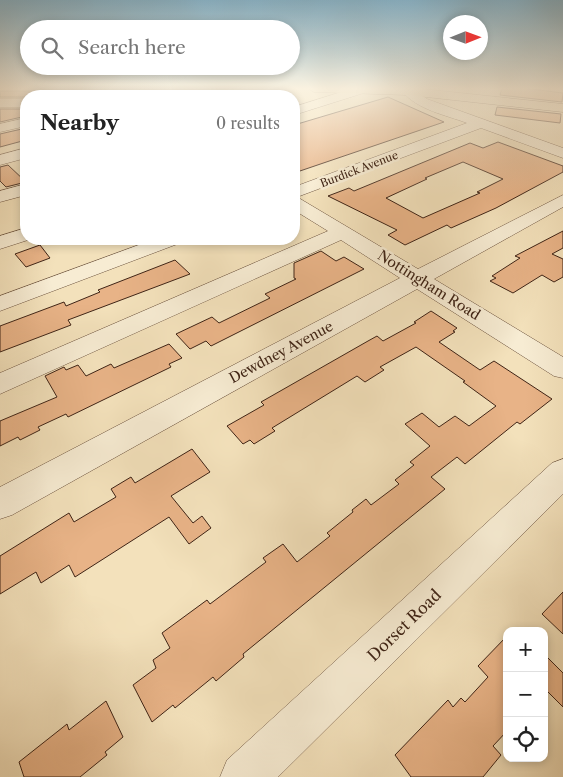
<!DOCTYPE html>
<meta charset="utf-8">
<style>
:root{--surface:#fff;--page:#f6f6f6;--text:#222;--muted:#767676;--line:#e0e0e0}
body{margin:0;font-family:"Libre Caslon Text",serif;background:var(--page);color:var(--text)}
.controls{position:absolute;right:15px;bottom:15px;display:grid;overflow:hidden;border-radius:10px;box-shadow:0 2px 8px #0003}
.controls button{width:45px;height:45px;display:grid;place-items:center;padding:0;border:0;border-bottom:1px solid var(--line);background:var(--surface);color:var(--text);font:25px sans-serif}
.compass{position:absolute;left:443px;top:15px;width:45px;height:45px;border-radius:50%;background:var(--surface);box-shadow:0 2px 8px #0003;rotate:89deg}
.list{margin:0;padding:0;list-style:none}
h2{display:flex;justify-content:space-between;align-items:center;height:65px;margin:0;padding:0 20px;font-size:21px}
h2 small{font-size:16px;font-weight:400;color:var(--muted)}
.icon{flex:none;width:28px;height:28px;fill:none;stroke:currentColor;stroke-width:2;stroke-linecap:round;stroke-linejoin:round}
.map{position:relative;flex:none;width:563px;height:777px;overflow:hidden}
.search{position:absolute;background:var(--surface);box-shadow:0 2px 8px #0003;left:20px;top:20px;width:280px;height:55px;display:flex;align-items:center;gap:12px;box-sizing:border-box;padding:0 18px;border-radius:28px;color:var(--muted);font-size:19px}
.panel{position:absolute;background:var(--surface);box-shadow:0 2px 8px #0003;left:20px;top:90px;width:280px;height:155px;border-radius:20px}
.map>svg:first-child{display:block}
.building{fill:#e8b387;stroke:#3f2416;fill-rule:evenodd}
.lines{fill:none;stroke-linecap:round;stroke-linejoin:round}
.minor-casing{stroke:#6c533f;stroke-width:1}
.major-casing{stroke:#3f2416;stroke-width:1}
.minor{fill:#f7ecd3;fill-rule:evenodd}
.major{fill:#f3e1bb;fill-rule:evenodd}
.labels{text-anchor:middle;stroke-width:5;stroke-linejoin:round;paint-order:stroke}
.far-street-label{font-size:11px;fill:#3f2416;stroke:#f7ecd3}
.street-label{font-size:14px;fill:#3f2416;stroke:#f7ecd3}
.near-street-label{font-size:16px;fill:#3f2416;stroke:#f7ecd3}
</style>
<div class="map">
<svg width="563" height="777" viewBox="0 0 563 777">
<rect width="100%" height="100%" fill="#f3e1bb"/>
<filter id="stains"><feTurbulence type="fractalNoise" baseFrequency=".004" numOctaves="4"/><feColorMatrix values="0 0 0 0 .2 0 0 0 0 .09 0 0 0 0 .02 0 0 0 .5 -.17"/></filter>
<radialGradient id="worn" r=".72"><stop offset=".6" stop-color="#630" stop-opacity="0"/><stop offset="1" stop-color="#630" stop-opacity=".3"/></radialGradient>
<g class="building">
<polygon points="502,88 523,88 563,93 562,102 500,95"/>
<polygon points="0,91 30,91 26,97 0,97"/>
<polygon points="388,97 444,122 294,173 294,125"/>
<polygon points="497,107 561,114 560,123 495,115"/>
<polygon points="0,109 26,109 26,116 0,122"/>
<polygon points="26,128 26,140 0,147 0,134"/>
<path d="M498 142 563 166V172L496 208 451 228 447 225 405 245 388 235 397 230 328 196 349 188 354 191 470 143 483 148ZM463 162 503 179 477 192 480 193 423 218 386 198 427 179 425 178Z"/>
<polygon points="8,165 26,182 6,187 0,181 0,167"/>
<polygon points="563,231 563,248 552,254 563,259 563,277 554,282 542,275 513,293 490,281 496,278 492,276 520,258 515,256"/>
<polygon points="40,245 50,258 26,267 15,254"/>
<polygon points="321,251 336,261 344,257 364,269 211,346 206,341 190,349 176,334 212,317 219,323 268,299 270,298 265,294 296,279 294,278 294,263"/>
<polygon points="175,260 190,274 68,320 71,325 0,352 0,326 64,302 66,306 100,292 98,290"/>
<polygon points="431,311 457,328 453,331 455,332 439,342 480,370 494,361 552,399 520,424 517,422 465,464 457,457 431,477 445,489 243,654 244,657 216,681 213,677 175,708 173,705 152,722 133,685 156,668 153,660 170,648 162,633 207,600 210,604 266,562 263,558 283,544 297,562 330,536 327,533 353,512 352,510 366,499 371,505 399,484 395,480 414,465 410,462 430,446 405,424 422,413 439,427 455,416 469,426 496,406 463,382 465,381 416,347 380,367 384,370 365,382 357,376 272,428 275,431 254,444 250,440 243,444 227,426 264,405 261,402 368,341 377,336 383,341 416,323 414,322"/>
<polygon points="169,344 182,358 169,364 171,367 68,417 66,414 38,427 40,430 20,440 18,437 0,446 0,421 57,397 45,376 64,367 66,370 78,365 86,376 111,364 114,368"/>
<polygon points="192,449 210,472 171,496 193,523 202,516 211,528 189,544 169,517 75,577 69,565 41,583 36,572 0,594 0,556 69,513 74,522 116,497 111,489 131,477 135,483"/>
<polygon points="563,592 563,634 542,614"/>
<polygon points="507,636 507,731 493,746 501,755 483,777 411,777 395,755 448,700 453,707 461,698 465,702 488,677 478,666"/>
<polygon points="544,654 563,673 563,707 544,688"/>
<polygon points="106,701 123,737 105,752 107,755 80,777 24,777 19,762 67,724 69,730"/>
</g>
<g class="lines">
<defs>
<g id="minor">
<polygon points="128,88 141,88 133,96 120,96"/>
<polygon points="354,88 372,88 370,91 294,115 294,107"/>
<path d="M404 88H412L427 99 563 148V158L481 128 297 197 418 269 563 195V207L434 279 563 357V378L554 376 417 289 12 515 0 519V487L400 278 341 240 0 394V373L328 231 294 210V187L467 123C446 115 417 110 402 91Z"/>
<rect x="0" y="99" width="26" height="8"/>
<polygon points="26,118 26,126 0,132 0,124"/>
<polygon points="26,148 26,158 0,165 0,155"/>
<polygon points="26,184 26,195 0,202 0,191"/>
<polygon points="26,228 26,239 31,239 0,249 0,236"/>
<polygon points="155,239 183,239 180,243 0,311 0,296"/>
<polygon points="563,459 563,494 278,777 220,777 227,760 552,463"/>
</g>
<polygon id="major" points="308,88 413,88 563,104 563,112 408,95 314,92"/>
</defs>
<use href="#minor" class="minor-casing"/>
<use href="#major" class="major-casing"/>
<use href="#minor" class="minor"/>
<use href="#major" class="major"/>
</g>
<linearGradient id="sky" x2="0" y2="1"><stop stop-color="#89b8d0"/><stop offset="0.45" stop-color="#faf2e0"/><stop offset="1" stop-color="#faf2e0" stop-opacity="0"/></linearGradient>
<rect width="563" height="197" fill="url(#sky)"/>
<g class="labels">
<g class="far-street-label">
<text transform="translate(359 169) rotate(-21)" y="4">Burdick Avenue</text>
</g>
<g class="street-label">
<text transform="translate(429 285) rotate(32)" y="5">Nottingham Road</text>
<text transform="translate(281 352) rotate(-28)" y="5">Dewdney Avenue</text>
</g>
<g class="near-street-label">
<text transform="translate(404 625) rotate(-44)" y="6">Dorset Road</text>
</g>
</g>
<rect width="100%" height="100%" filter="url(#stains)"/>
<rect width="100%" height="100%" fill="url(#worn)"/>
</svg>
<div class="controls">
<button>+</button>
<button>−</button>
<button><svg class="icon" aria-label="locate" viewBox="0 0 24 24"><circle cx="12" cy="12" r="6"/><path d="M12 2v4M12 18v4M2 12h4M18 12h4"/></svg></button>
</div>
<svg class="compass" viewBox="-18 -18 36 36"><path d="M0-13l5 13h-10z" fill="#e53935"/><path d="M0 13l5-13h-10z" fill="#767676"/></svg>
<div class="search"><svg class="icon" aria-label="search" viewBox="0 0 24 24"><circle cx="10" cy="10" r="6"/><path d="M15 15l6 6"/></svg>Search here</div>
<section class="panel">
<h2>Nearby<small>0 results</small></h2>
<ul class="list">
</ul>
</section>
</div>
